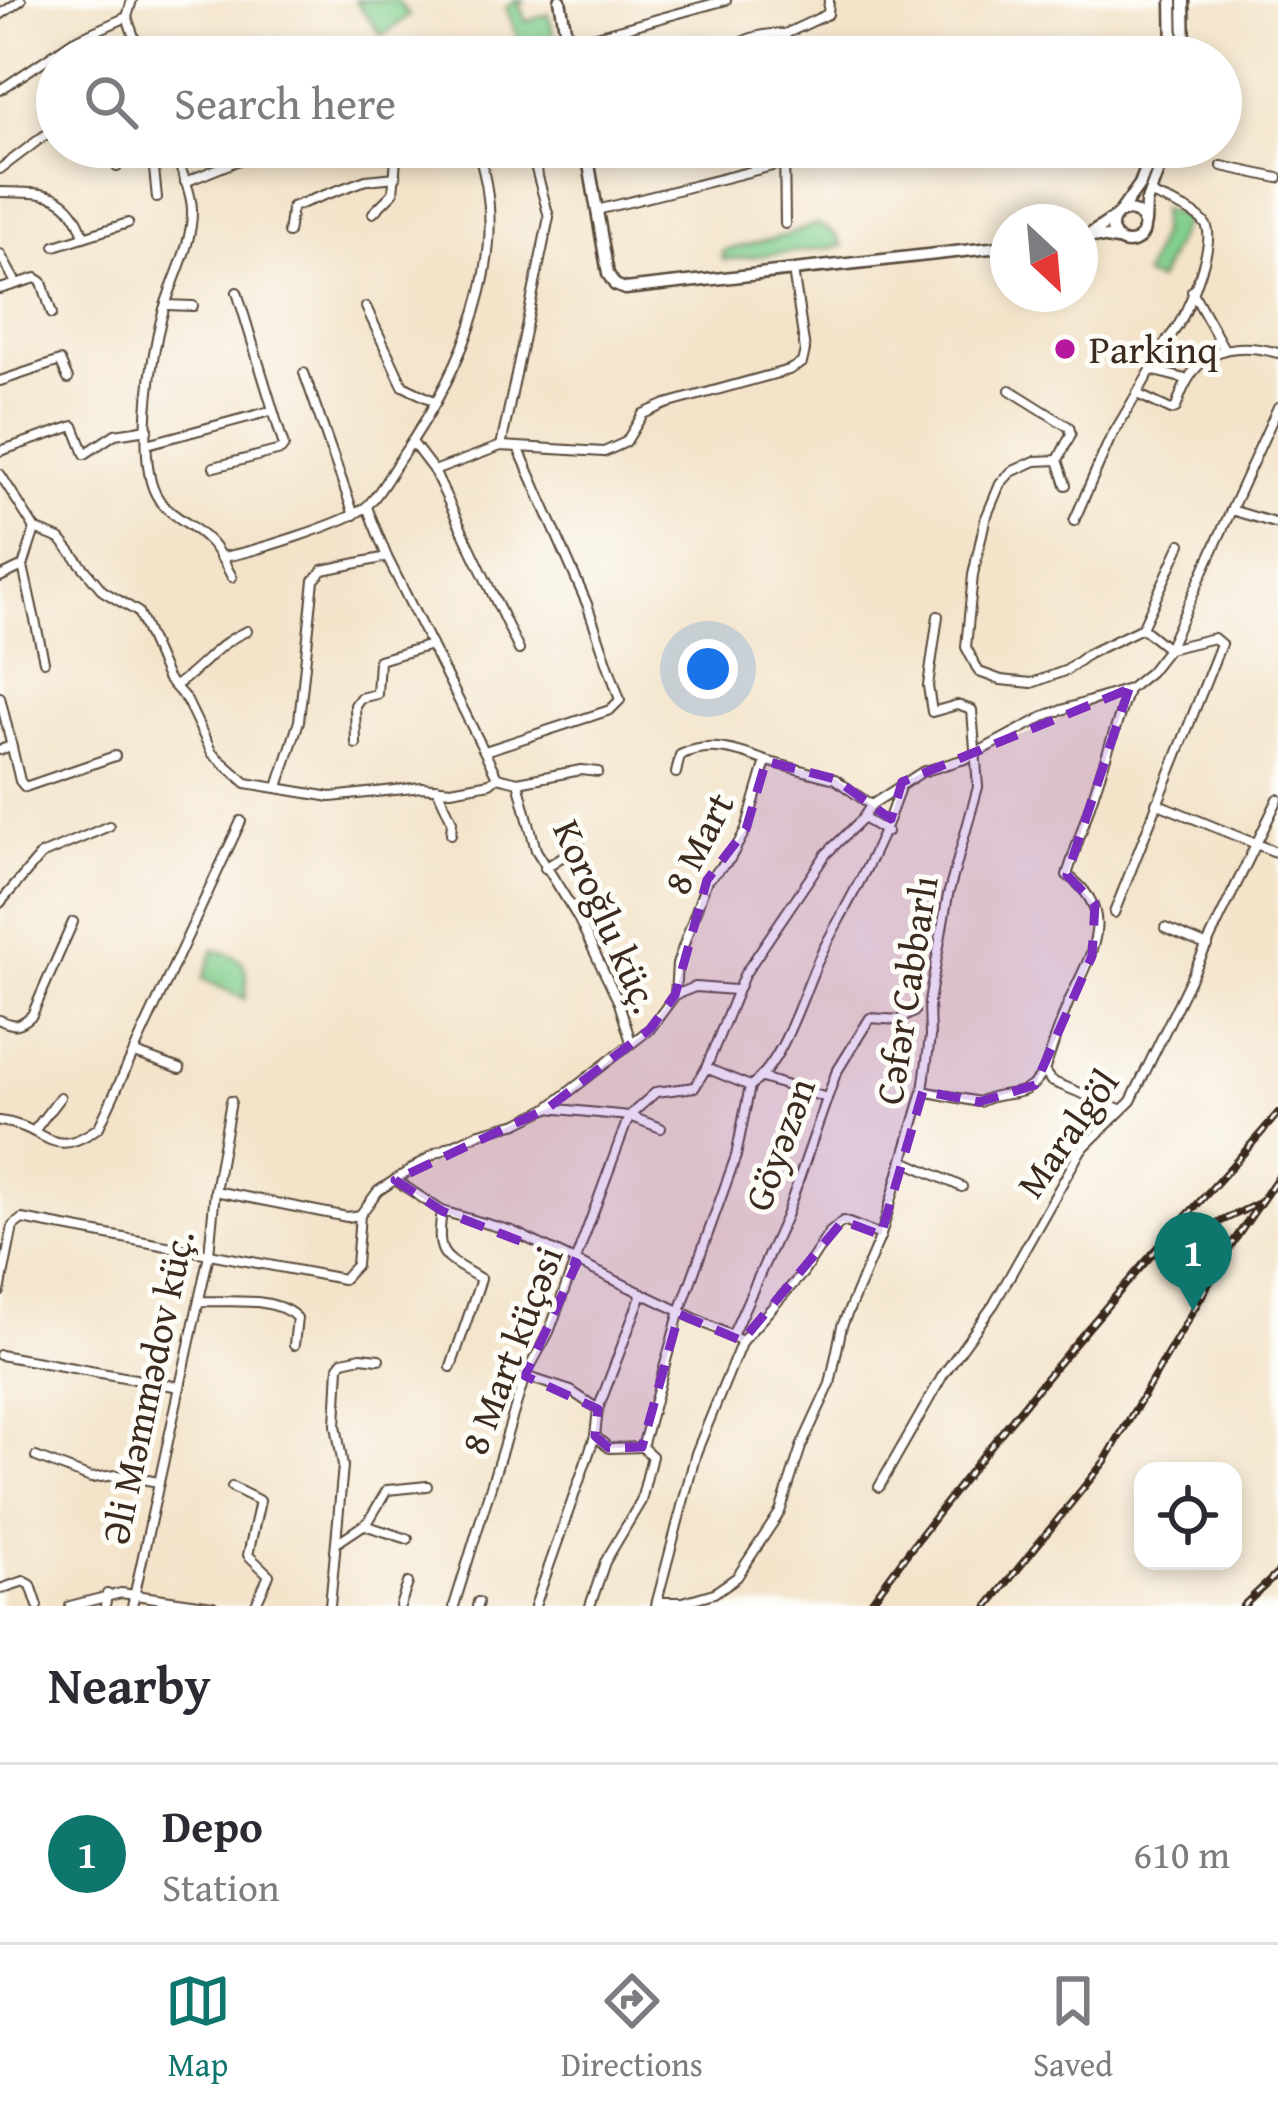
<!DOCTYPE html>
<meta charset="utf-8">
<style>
:root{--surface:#fff;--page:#f2f2f3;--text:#2b2b33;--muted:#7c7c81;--line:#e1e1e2;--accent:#0f766e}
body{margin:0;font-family:"Gentium Book Plus",serif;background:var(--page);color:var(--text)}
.controls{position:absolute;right:36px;bottom:36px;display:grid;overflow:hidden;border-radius:24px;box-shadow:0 6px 18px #0003}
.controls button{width:108px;height:108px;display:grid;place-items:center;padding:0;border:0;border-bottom:3px solid var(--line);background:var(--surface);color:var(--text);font:60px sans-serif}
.compass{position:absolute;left:990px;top:204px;width:108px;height:108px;border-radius:50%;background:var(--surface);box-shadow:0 6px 18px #0003;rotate:154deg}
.you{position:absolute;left:708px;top:669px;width:42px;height:42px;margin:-30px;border:9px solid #fff;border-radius:50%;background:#1a73e8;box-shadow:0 0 0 18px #1a73e833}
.badge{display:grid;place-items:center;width:78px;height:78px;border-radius:50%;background:var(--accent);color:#fff;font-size:39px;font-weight:700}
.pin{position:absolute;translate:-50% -99px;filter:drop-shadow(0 3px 6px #0008)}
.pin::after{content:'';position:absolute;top:63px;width:42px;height:36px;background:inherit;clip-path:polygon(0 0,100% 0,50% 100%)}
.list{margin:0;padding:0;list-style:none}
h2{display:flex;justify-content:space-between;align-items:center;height:156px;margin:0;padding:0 48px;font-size:51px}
h2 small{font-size:39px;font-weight:400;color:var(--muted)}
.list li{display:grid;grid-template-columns:78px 1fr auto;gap:36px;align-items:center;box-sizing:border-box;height:180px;padding:0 48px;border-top:3px solid var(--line)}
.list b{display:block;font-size:45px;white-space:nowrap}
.list p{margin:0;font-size:39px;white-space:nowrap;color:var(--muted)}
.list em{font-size:39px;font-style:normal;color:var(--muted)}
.icon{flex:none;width:66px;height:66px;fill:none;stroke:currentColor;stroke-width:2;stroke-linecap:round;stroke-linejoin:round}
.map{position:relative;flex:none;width:1278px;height:1606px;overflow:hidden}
.search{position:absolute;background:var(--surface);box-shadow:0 6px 18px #0003;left:36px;right:36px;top:36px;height:132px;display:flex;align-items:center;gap:30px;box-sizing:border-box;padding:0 42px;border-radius:66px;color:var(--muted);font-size:45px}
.sheet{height:336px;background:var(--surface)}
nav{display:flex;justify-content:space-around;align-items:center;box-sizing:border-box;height:168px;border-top:3px solid var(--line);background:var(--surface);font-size:33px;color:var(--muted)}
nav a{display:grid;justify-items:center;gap:6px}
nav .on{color:var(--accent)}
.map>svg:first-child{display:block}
.green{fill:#82cf8e;stroke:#5e7c56;stroke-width:3}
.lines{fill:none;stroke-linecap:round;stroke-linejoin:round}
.minor-casing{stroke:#574638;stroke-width:12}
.tertiary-casing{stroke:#574638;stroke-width:15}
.minor{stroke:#fff;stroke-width:8}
.tertiary{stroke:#fff;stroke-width:10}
.rail-casing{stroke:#3b2a1e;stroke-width:8}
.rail{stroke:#fdfcf7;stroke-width:3;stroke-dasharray:9;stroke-linecap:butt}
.marked{fill:#7b2cbf;fill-opacity:0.2;stroke:#7b2cbf;stroke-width:9;stroke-dasharray:24 15;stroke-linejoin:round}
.poi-dot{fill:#b5179e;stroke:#fdfcf7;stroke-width:4.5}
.labels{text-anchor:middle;stroke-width:10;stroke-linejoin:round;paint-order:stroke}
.poi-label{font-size:39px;fill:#3b2a1e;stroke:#fdfcf7;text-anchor:start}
.street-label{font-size:39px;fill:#3b2a1e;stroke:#fdfcf7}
</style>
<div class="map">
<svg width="1278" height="1606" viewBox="0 0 1278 1606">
<rect width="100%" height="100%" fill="#fdfcf7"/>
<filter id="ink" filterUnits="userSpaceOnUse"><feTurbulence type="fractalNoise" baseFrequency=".00833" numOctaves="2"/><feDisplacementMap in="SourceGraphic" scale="24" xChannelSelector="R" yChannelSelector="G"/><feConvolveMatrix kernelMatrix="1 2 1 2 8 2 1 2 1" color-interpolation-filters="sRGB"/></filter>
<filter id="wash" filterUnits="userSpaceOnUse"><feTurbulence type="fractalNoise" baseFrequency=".004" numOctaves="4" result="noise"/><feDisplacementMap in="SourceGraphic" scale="48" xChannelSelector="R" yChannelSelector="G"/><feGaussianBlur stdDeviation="2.7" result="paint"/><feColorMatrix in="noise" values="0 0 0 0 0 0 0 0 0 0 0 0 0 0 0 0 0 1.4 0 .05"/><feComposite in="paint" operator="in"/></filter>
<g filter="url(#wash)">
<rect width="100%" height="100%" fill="#f3e3c9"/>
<g class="green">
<polygon points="355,0 397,0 409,16 382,36"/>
<polygon points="515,0 526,0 519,3 526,22 548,14 555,37 522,48 506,8"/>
<polygon points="1161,209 1186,218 1158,281 1144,276 1160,234"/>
<polygon points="817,224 834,233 843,246 723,260 723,251 788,235"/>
<path d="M214 950C247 957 250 967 245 999L203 979Z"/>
</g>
</g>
<g filter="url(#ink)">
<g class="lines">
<defs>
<g id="minor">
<polyline points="132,0 127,17 141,57"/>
<polyline points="0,15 21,0"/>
<polyline points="520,57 726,0"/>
<path d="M721 57C736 40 763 32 785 34"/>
<polyline points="784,57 785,34 828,14 829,0"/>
<polyline points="0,90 73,41 127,17"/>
<polyline points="113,147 117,167"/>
<path d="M172 147C179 166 191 189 192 209 193 246 171 281 162 316 151 357 140 440 151 482 160 515 185 517 207 539 218 549 225 564 232 577"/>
<polyline points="784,147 785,224"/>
<polyline points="1222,166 1278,178"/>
<polyline points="0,169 57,126"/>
<polyline points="185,182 271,147"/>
<path d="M0 192C42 193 69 189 84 236"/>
<polyline points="157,198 154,169 159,163 176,157"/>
<polyline points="597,210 784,163"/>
<polyline points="373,213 393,193 397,147"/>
<polyline points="288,233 292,207 366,180 396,177"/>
<polyline points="55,246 128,223"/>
<polyline points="0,254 16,283"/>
<polyline points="0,289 36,278 42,282 52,314"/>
<polyline points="1192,291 1223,347"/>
<polyline points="166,305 193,306"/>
<polyline points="366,307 403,386 436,402"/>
<polyline points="1151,370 1185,379"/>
<polyline points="304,373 354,515"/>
<polyline points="0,381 60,361 68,379"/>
<polyline points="1010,390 1069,427 1071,434 1058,460"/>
<path d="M1137 394 1171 410 1176 408C1192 354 1224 338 1278 353"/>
<polyline points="412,442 434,471 519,650"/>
<polyline points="147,444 271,411"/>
<polyline points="501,446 549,217 531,151"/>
<polyline points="0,451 74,426 85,454 115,434 148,429"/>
<polyline points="214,467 281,450 284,446 237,292"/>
<polyline points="434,471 501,446 604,452 626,442 643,414 666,404 789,370 802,363 805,350 793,270"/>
<polyline points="0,474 35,529 60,539 103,591 138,612 167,678 186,699 212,753 246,783 331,797 422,787 451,790 490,783 497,777 518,782 536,850 577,916 619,1003 631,1042"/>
<polyline points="1066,485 1058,460 1035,461 1011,472 1000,484 985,520 973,575 966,647 979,672 1001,680 1032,683 1067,670 1088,654 1142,628 1181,544"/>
<polyline points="367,507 387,557 497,777"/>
<polyline points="1231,510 1278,524"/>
<path d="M1074 521 1109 441 1151 370C1155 350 1171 339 1180 322 1190 304 1216 242 1206 225 1196 210 1165 201 1149 193"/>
<path d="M220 557C245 555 353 521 368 505 381 492 390 474 400 459 461 371 516 254 476 147"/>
<polyline points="23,566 44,661"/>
<polyline points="0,577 23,566 35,529"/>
<path d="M175 686C201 669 217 643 247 631"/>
<polyline points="0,697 20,781 25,787 115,756"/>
<polyline points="356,744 355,705 360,698 377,694 379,660 431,645"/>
<polyline points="0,750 11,746"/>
<polyline points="485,751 610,710 620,700 587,604 518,447"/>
<path d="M676 773 680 755C709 741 737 750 766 761"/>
<polyline points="518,782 581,770 598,772"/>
<polyline points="278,787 299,721 314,580 323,570 387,557"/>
<polyline points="437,788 452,821 451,834"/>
<polyline points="1156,803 1278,853"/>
<polyline points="863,818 887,832"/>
<polyline points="545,868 580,845"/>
<polyline points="0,903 41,855 109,826"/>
<polyline points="1114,913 1221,644 1214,638 1168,649 1142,628"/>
<polyline points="1165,928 1208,946"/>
<polyline points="675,995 677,964 707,880 730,859 746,829 766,761 835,779 871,805"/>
<path d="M0 1020C14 1027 20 1026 32 1015L73 922"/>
<polyline points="135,1053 180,1069"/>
<polyline points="762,1078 827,1098"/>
<path d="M750 1086C786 1062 804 986 825 946 854 892 883 843 901 784"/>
<path d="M923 1091 979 1102C1006 1087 1024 1104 1044 1071"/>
<polyline points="548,1108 629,1116 661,1128"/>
<path d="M1120 1109 1051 1081 1044 1071C1053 1047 1060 1022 1070 999 1092 953 1118 911 1067 875L1128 690"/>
<path d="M0 1121C49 1127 50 1163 99 1127L241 821"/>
<polyline points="34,1131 60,1097"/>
<polyline points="904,1161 962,1187"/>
<polyline points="395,1180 442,1211 512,1231 742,1341"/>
<polyline points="215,1191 347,1217 360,1215 378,1191 436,1153 480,1133 518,1123 548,1108 650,1029 675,995 695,987 735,990"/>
<path d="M442 1211C435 1258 443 1256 481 1279L451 1367"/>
<polyline points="0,1292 13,1226 22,1219 343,1279 356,1265 360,1215"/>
<path d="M199 1301C228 1303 275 1295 297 1318L294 1345"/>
<polyline points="732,1336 786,1216 836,1073 870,1018 899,1020 914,1012"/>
<polyline points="0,1355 180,1387"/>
<polyline points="525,1376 571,1391 598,1409"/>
<polyline points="595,1436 609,1448 642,1447"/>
<polyline points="642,1447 679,1314 736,1156 750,1086 706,1068 744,975 826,854 863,818 871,805 922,772 965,759 1049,714 1129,689 1150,672 1168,649 1278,407"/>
<polyline points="36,1457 91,1478 117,1475 159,1482"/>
<polyline points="232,1487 260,1501 248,1555 269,1575 255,1606"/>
<polyline points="879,1487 943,1375 994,1304 1081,1150 1131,1101 1278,799"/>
<polyline points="364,1525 408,1539"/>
<polyline points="338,1542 368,1522 387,1490 427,1486"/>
<polyline points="0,1589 24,1581 31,1585 38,1606"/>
<polyline points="657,1602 683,1602 714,1593 737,1577 780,1512 801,1447 830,1384 842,1326 881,1235 923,1091 930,1037 929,1002 948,895 978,787 972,710 957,705 932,712 928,686 938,616"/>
<polyline points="656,1605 696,1453 742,1341 803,1273 829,1233 843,1221 881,1235"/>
<polyline points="70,1606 121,1593 213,1606"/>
<polyline points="105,1606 107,1594"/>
<polyline points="132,1606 209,1254 215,1191 231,1101"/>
<polyline points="330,1606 343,1466 336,1425 339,1366 343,1361 361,1357 379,1359"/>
<polyline points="400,1606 408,1583"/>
<polyline points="454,1606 525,1376 549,1332 629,1116 656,1092 695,1087 706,1068"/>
<polyline points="477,1606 478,1602"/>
<polyline points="535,1606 595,1436 598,1409 641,1296"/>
<polyline points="590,1606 605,1562 641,1501 652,1456 642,1447"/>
</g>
<g id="tertiary">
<polyline points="560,0 570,57"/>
<polyline points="1172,0 1173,57"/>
<polyline points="1184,0 1185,57"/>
<polyline points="586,147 608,274 615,285 625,289 1008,246"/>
<circle cx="1128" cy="227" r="16"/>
<polyline points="1120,212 1140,184 1154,147"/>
<polyline points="1114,218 1089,235 1117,240"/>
<polyline points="1145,223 1146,203 1167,147"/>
</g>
</defs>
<use href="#minor" class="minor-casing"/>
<use href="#tertiary" class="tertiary-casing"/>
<use href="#minor" class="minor"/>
<use href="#tertiary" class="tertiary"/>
<defs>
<g id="rail">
<polyline points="1178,1242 1259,1203"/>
<path d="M868 1606C958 1483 1055 1364 1156 1250 1197 1204 1239 1160 1278 1113"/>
<polyline points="988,1606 1105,1461 1232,1244 1278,1177"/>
<polyline points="1243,1606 1278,1573"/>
</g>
</defs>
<use href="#rail" class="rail-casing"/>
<use href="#rail" class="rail"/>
</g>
</g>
<path class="marked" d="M1129 689 1067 875 1095 904 1092 956 1035 1085 979 1102 923 1091 881 1235 843 1221 742 1341 679 1314 642 1447 609 1448 595 1436 598 1409 525 1376 577 1263 442 1211 395 1180 548 1108 650 1029 675 995 707 880 746 829 766 761 835 779 891 819 902 782Z"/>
<circle class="poi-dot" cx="1065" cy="349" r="12"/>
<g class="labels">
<g class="poi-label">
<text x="1089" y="363">Parkinq</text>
</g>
<g class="street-label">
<text transform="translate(698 843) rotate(-63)" y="14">8 Mart</text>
<text transform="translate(607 916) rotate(66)" y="14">Koroğlu küç.</text>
<text transform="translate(906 990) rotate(-81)" y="14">Cəfər Cabbarlı</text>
<text transform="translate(1067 1133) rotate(-55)" y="14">Maralgöl</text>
<text transform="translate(779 1144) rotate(-70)" y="14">Göyəzən</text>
<text transform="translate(511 1350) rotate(-69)" y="14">8 Mart küçəsi</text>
<text transform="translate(147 1387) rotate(-78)" y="14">Əli Məmmədov küç.</text>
</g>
</g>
</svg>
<div class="controls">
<button><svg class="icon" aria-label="locate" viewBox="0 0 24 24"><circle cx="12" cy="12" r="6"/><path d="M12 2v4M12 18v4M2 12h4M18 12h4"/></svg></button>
</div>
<svg class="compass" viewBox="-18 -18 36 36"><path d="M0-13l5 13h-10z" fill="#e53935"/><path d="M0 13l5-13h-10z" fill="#7c7c81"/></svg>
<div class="you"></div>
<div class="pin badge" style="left:1193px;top:1311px">1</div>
<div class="search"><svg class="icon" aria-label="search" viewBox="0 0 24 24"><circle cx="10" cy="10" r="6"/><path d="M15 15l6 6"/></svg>Search here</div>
</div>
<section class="sheet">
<h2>Nearby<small></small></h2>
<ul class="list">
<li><span class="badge">1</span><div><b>Depo</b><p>Station</p></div><em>610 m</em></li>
</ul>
</section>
<nav>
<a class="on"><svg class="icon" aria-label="map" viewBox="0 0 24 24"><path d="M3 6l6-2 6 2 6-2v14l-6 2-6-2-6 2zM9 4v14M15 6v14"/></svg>Map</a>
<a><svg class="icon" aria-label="directions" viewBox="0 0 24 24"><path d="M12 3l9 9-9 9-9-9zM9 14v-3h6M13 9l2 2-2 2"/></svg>Directions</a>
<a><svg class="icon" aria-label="saved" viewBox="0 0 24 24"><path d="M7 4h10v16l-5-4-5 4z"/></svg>Saved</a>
</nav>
